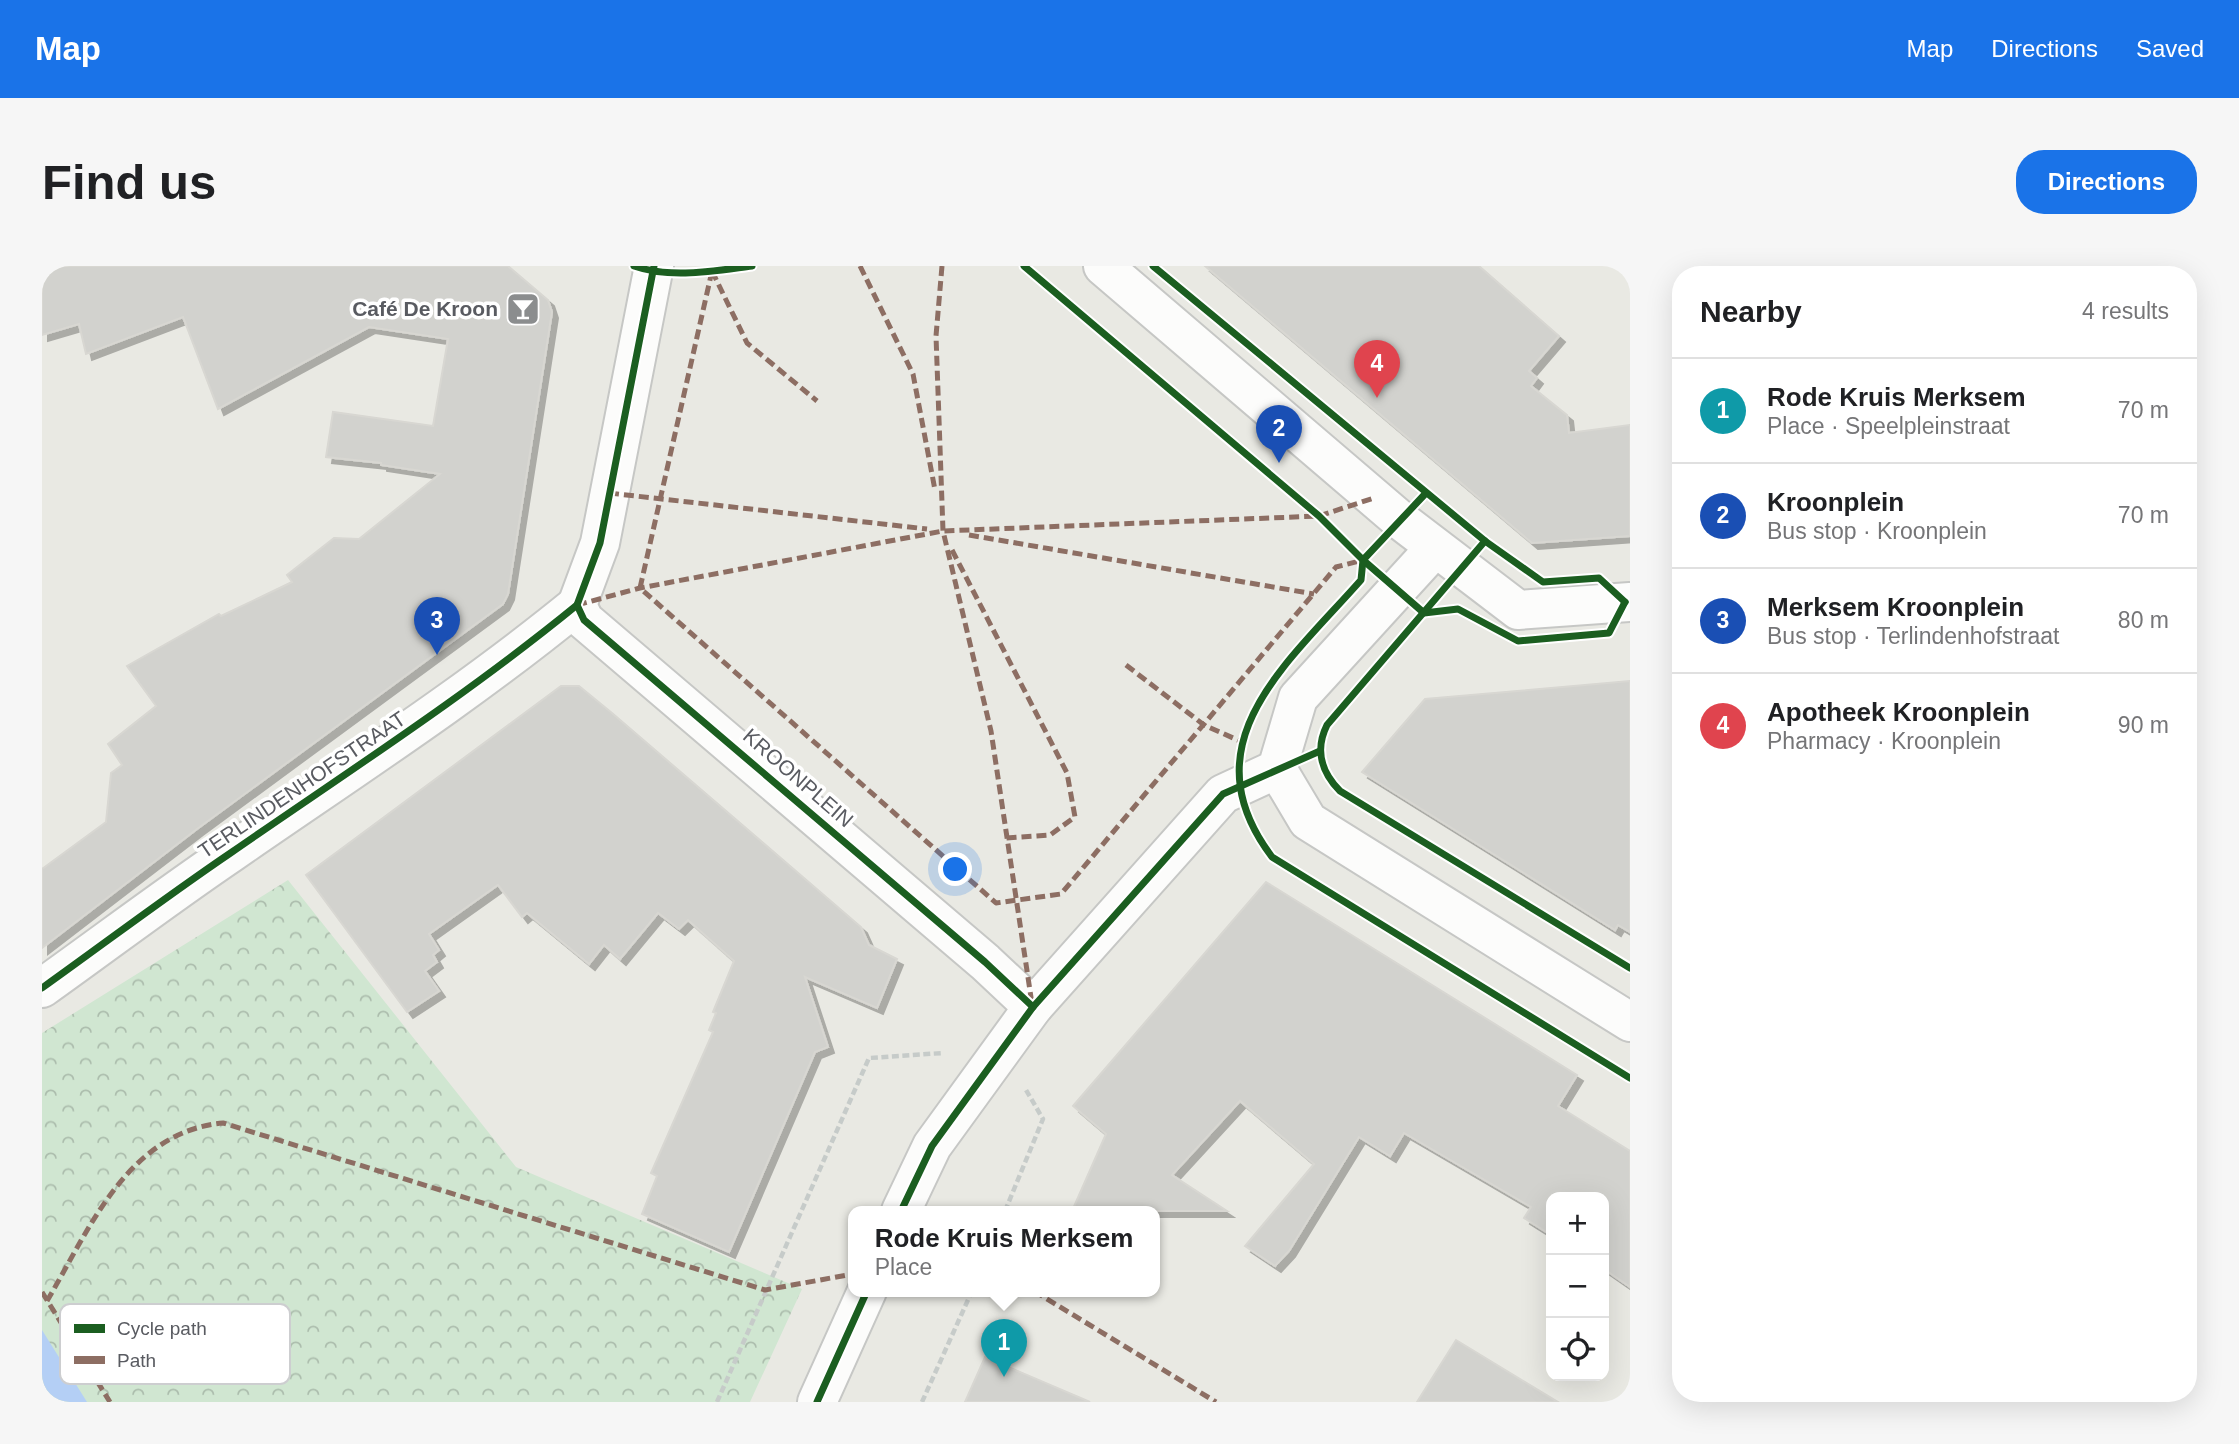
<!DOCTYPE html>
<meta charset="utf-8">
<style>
:root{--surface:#fff;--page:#f6f6f6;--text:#202124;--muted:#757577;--line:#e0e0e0;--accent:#1a73e8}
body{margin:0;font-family:Helvetica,sans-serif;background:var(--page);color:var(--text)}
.controls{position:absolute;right:21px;bottom:21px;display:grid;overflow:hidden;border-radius:14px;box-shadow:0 7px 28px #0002}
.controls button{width:63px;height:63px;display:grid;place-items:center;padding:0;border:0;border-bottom:2px solid var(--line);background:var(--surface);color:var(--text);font:35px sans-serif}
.you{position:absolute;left:914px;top:604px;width:24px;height:24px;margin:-18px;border:5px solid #fff;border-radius:50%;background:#1a73e8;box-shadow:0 0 0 10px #1a73e833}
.badge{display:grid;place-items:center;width:46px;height:46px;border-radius:50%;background:var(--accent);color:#fff;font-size:23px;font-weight:700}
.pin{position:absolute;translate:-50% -58px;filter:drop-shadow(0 2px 4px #0008)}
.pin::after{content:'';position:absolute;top:37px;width:24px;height:21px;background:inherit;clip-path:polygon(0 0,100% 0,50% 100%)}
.popup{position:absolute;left:806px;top:940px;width:312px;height:91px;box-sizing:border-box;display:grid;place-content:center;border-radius:14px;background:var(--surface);filter:drop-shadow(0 2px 5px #0005);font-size:23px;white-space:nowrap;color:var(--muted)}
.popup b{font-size:26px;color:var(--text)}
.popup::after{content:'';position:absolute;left:50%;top:100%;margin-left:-14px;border:14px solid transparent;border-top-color:var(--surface)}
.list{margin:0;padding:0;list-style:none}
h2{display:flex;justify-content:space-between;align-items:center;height:91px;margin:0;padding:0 28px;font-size:30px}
h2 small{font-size:23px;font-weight:400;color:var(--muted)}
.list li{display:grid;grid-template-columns:46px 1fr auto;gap:21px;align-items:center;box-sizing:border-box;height:105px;padding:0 28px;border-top:2px solid var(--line)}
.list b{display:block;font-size:26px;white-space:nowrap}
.list p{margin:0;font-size:23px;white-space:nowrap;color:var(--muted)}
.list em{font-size:23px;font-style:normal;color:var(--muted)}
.icon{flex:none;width:38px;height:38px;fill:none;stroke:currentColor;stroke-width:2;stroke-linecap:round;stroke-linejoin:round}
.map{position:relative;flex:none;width:1588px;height:1136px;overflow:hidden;border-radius:28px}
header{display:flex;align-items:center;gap:42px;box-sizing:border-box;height:98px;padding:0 35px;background:var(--accent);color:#fff}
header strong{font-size:33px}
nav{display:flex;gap:38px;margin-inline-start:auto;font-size:24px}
.intro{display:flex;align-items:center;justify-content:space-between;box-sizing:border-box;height:168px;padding:0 42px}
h1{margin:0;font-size:49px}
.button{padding:18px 32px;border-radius:28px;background:var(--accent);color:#fff;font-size:24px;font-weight:700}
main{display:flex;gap:42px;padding:0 42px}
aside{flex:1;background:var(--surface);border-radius:28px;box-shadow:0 7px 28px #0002}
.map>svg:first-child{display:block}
.park{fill:url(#park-crowns)}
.water{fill:#b4cff5}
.building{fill:#d2d2ce;stroke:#d8d7d2;stroke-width:2;filter:url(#shadow)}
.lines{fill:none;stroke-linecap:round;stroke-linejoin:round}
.minor-casing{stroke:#c6c7c5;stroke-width:42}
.path{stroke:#c6cbc9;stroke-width:4.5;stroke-dasharray:7 3.5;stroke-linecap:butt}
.minor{stroke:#fcfcfb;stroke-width:38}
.quiet{stroke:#8d6e63;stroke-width:5;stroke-dasharray:10 5;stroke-linecap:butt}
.cycleway-casing{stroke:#fff;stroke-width:11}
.cycleway{stroke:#1b5e20;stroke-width:7}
.labels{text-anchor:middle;stroke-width:7;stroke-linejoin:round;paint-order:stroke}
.poi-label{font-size:21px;font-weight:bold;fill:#595b61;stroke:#fff;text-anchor:end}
.street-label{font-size:21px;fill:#595b61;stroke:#fff}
.key{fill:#fff;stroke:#cdced0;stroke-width:2}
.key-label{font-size:19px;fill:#595b61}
</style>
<header>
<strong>Map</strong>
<nav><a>Map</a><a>Directions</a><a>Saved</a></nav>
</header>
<div class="intro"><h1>Find us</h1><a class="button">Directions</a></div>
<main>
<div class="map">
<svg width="1588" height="1136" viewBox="0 0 1588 1136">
<defs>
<pattern id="park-crowns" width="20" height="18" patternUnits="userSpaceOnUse" patternTransform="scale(1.75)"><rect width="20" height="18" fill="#d0e6d1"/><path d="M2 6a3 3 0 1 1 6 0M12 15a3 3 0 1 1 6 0" fill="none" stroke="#acbdad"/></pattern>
<filter id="shadow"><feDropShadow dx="6" dy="6" stdDeviation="0" flood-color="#0004"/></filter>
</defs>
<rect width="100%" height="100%" fill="#e9e9e3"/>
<polygon class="park" points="246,614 474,901 760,1023 708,1136 0,1136 0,767"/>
<polygon class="water" points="0,1064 45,1136 0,1136"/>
<g class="building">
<polygon points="0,0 466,0 506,34 510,46 466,328 461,338 155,563 0,682 0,603 64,556 69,507 80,499 66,478 114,440 85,400 177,348 179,350 250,316 245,309 292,272 317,273 398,208 339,199 339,197 284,191 291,146 391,160 406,73 327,61 176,143 141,51 44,88 37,58 0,69"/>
<polygon points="1163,0 1437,0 1517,70 1487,105 1495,112 1489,120 1525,149 1527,167 1588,159 1588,270 1490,277"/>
<polygon points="1588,415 1588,666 1576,659 1573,664 1320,506 1383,433"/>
<polygon points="519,420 537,420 570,447 819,661 827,679 855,693 835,742 763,711 786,781 773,786 687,986 600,948 615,910 609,907 671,766 667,764 674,747 671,746 692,695 646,654 637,663 616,647 578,693 562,679 547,698 485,647 480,651 456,619 387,668 397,684 391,689 395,696 383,705 397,725 365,746 264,609"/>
<polygon points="1224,616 1535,809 1516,840 1588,885 1588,1021 1562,1003 1562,931 1509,931 1509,969 1482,952 1489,941 1362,867 1348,890 1317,871 1247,985 1233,1000 1203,980 1272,898 1198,835 1130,909 1185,945 1030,945 1064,868 1031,840"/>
<polygon points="1414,1074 1516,1136 1375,1136"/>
<polygon points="943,1091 1048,1136 923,1136"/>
</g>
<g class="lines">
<defs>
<g id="minor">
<polyline points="612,0 558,277 535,339 542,354 943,696 991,741"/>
<polyline points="1061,0 1358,254 1476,344 1588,336"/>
<polyline points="1235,503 1266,555 1588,756"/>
<path d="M0 722C63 677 125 630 190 586 307 505 425 429 535 339"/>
<polyline points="859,945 890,880 991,741 1181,528 1235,503 1256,432 1393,282"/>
<polyline points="775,1136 825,1025"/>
</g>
</defs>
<use href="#minor" class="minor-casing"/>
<g class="path">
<polyline points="963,945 1001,853 984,824"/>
<polyline points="675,1136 827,792 901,787"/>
<polyline points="880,1136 930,1025"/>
</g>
<use href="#minor" class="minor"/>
<g class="quiet">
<polyline points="818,0 871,108 893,224"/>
<polyline points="900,0 894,70 901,265 949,465 990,738"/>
<polyline points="670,5 598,322 954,637 1019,628 1294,301 1321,294"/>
<polyline points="670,5 705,77 775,135"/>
<polyline points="567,227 885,263"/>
<polyline points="927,269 1272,328"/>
<polyline points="910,284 1025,507 1033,551 1008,569 964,572"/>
<polyline points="535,339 598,322 901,265 1277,250 1332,232"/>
<polyline points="1084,399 1162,459 1200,476"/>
<polyline points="992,1025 1174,1136"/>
<polyline points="0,1026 68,1136"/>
<path d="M5 1035C48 962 86 866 181 857L723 1024 811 1008"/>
</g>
<defs>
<g id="cycleway">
<path d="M592 0C629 13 671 5 710 0"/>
<polyline points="612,0 558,277 535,339 542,354 943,696 991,741"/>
<polyline points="982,0 1277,250 1321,294 1382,347 1416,343 1476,375 1567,367 1583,336"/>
<polyline points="1111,0 1443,275 1501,316 1557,312 1583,336"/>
<path d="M1384 227 1321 294 1319 314C1246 397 1144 477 1230 591L1588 812"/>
<path d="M1443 275 1285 459C1273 483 1279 506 1298 525L1588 702"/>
<path d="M0 722C63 677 125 630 190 586 307 505 425 429 535 339"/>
<polyline points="859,945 890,880 991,741 1181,528 1278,485"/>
<polyline points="775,1136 825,1025"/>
</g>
</defs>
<use href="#cycleway" class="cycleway-casing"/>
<use href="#cycleway" class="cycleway"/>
</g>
<defs>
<symbol id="bar-square" viewBox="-11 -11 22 22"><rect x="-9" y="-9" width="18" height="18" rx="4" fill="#8b8d8e" stroke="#fff"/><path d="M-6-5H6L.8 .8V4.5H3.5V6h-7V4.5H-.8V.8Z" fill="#fff"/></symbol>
</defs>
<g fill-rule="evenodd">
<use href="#bar-square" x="462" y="24" width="38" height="38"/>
</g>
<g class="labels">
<g class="poi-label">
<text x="456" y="50">Café De Kroon</text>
</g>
<g class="street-label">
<text transform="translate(756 512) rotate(41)" y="7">KROONPLEIN</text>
<text transform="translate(260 519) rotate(-34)" y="7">TERLINDENHOFSTRAAT</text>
</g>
</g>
<rect x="18" y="1038" width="230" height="80" rx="10" class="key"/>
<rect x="32" y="1058" width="31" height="9" fill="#1b5e20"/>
<rect x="32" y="1090" width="31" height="8" fill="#8d6e63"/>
<g class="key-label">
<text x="75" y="1069">Cycle path</text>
<text x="75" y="1101">Path</text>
</g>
</svg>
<div class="controls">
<button>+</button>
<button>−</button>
<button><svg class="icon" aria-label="locate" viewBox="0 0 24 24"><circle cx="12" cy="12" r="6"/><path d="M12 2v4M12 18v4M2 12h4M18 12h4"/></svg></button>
</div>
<div class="you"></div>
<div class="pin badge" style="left:962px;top:1111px;background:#0f9aa8">1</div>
<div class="popup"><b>Rode Kruis Merksem</b>Place</div>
<div class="pin badge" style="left:1237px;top:197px;background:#1a4fb4">2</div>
<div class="pin badge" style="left:395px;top:389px;background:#1a4fb4">3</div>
<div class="pin badge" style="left:1335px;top:132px;background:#e0444e">4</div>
</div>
<aside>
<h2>Nearby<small>4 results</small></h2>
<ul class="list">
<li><span class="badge" style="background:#0f9aa8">1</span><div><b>Rode Kruis Merksem</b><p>Place · Speelpleinstraat</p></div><em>70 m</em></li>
<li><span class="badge" style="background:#1a4fb4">2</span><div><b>Kroonplein</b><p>Bus stop · Kroonplein</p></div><em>70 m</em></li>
<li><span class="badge" style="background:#1a4fb4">3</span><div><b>Merksem Kroonplein</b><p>Bus stop · Terlindenhofstraat</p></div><em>80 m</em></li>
<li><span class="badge" style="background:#e0444e">4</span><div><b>Apotheek Kroonplein</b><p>Pharmacy · Kroonplein</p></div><em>90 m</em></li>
</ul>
</aside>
</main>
